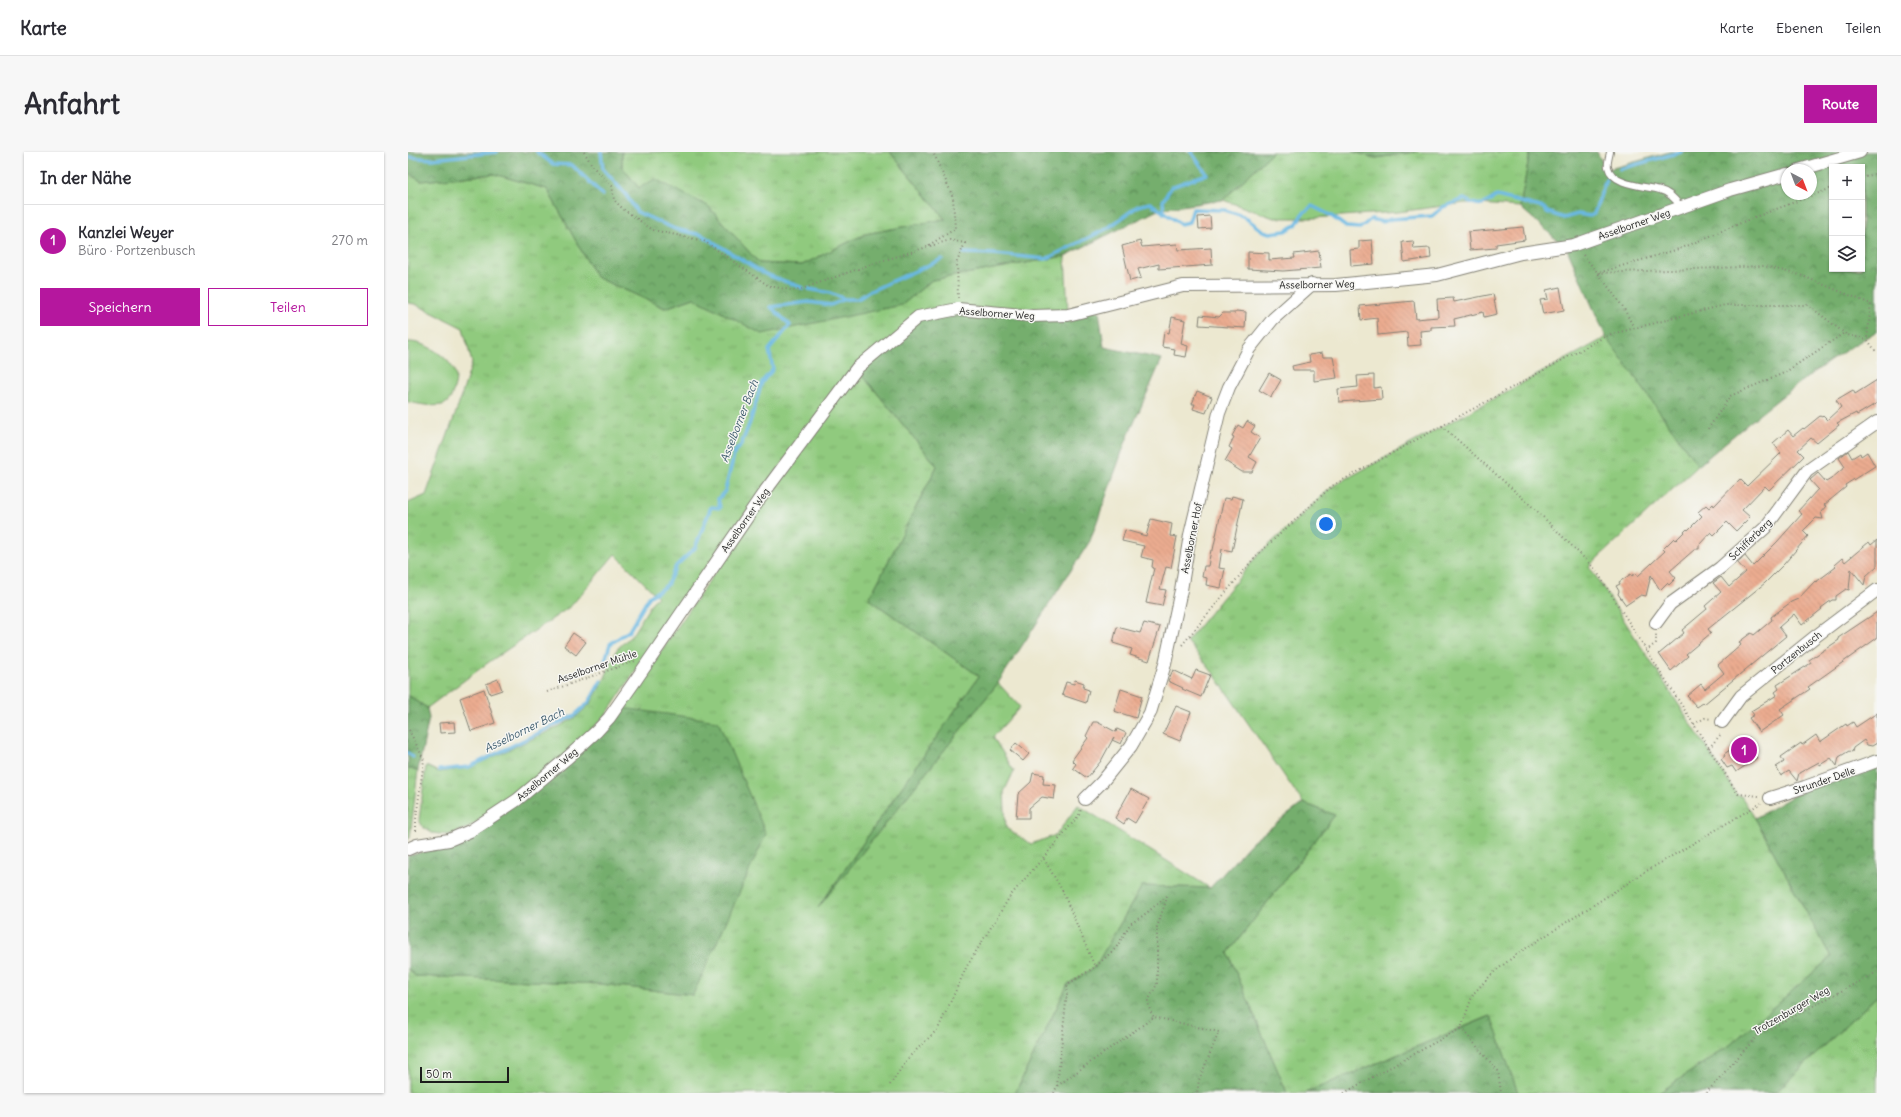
<!DOCTYPE html>
<html lang="de">
<meta charset="utf-8">
<style>
:root{--surface:#fff;--page:#f7f7f7;--text:#2b2b33;--muted:#7c7c81;--line:#e1e1e2;--accent:#b5179e}
body{margin:0;font-family:Delius,sans-serif;background:var(--page);color:var(--text)}
.controls{position:absolute;right:12px;top:12px;display:grid;overflow:hidden;border-radius:0px;box-shadow:0 1px 3px #0004}
.controls button{width:36px;height:36px;display:grid;place-items:center;padding:0;border:0;border-bottom:1px solid var(--line);background:var(--surface);color:var(--text);font:20px sans-serif}
.compass{position:absolute;left:1373px;top:12px;width:36px;height:36px;border-radius:50%;background:var(--surface);box-shadow:0 1px 3px #0004;rotate:138deg}
.scale{position:absolute;left:12px;bottom:10px;width:89px;box-sizing:border-box;padding-left:4px;border:2px solid #1c1c1c;border-top:0;font-size:11px;line-height:14px;white-space:nowrap;color:#1c1c1c;-webkit-text-stroke:3px #f6f6f2;paint-order:stroke}
.you{position:absolute;left:918px;top:372px;width:14px;height:14px;margin:-10px;border:3px solid #fff;border-radius:50%;background:#1a73e8;box-shadow:0 0 0 6px #1a73e833}
.badge{display:grid;place-items:center;width:26px;height:26px;border-radius:50%;background:var(--accent);color:#fff;font-size:13px;font-weight:700}
.pin{position:absolute;translate:-50% -50%;border:2px solid #fff;box-shadow:0 1px 4px #0006}
.list{margin:0;padding:0;list-style:none}
h2{display:flex;justify-content:space-between;align-items:center;height:52px;margin:0;padding:0 16px;font-size:17px}
h2 small{font-size:13px;font-weight:400;color:var(--muted)}
.list li{display:grid;grid-template-columns:26px 1fr auto;gap:12px;align-items:center;box-sizing:border-box;height:72px;padding:0 16px;border-top:1px solid var(--line)}
.list b{display:block;font-size:15px;white-space:nowrap}
.list p{margin:0;font-size:13px;white-space:nowrap;color:var(--muted)}
.list em{font-size:13px;font-style:normal;color:var(--muted)}
.actions{display:flex;gap:8px;padding:12px 16px}
.actions a{flex:1;padding:9px 0;border:1px solid var(--accent);border-radius:0px;text-align:center;font-size:14px;color:var(--accent)}
.actions .main{background:var(--accent);color:#fff}
.icon{flex:none;width:22px;height:22px;fill:none;stroke:currentColor;stroke-width:2;stroke-linecap:round;stroke-linejoin:round}
.map{position:relative;flex:none;width:1469px;height:941px;overflow:hidden;border-radius:0px}
header{display:flex;align-items:center;gap:24px;box-sizing:border-box;height:56px;padding:0 20px;background:var(--surface);border-bottom:1px solid var(--line)}
header strong{font-size:19px}
nav{display:flex;gap:22px;margin-inline-start:auto;font-size:14px}
.intro{display:flex;align-items:center;justify-content:space-between;box-sizing:border-box;height:96px;padding:0 24px}
h1{margin:0;font-size:28px}
.button{padding:10px 18px;border-radius:0px;background:var(--accent);color:#fff;font-size:14px;font-weight:700}
main{display:flex;gap:24px;padding:0 24px}
aside{flex:1;background:var(--surface);border-radius:0px;box-shadow:0 1px 3px #0004}
.map>svg:first-child{display:block}
.grass{fill:url(#grass-tufts);stroke:#56734d}
.forest{fill:url(#forest-crowns);stroke:#486544;fill-rule:evenodd}
.garden{fill:#90ca7e;stroke:#56734d}
.lines{fill:none;stroke-linecap:round;stroke-linejoin:round}
.stream{stroke:#69b8e3;stroke-width:3.5}
.building{fill:url(#building-back-hatch)}
.lane-casing{stroke:#848276;stroke-width:8}
.street-casing{stroke:#848276;stroke-width:14}
.path{stroke:#848276;stroke-width:2;stroke-dasharray:1 3;stroke-linecap:butt}
.lane{stroke:#fff;stroke-width:6}
.street{stroke:#fff;stroke-width:12}
.labels{text-anchor:middle;stroke-width:3;stroke-linejoin:round;paint-order:stroke}
.street-label{font-size:10px;fill:#1c1c1c;stroke:#f6f6f2}
.water-label{font-size:11px;font-style:italic;fill:#3b5a6c;stroke:#f6f6f2}
</style>
<header>
<strong>Karte</strong>
<nav><a>Karte</a><a>Ebenen</a><a>Teilen</a></nav>
</header>
<div class="intro"><h1>Anfahrt</h1><a class="button">Route</a></div>
<main>
<aside>
<h2>In der Nähe<small></small></h2>
<ul class="list">
<li><span class="badge">1</span><div><b>Kanzlei Weyer</b><p>Büro · Portzenbusch</p></div><em>270 m</em></li>
</ul>
<div class="actions"><a class="main">Speichern</a><a>Teilen</a></div>
</aside>
<div class="map">
<svg width="1469" height="941" viewBox="0 0 1469 941">
<defs>
<pattern id="grass-tufts" width="24" height="20" patternUnits="userSpaceOnUse"><rect width="24" height="20" fill="#90ca7e"/><path d="M3 7l-1-3M5 7V3M7 7l1-3M15 17l-1-3M17 17v-4M19 17l1-3" fill="none" stroke="#7cad6c"/></pattern>
<pattern id="forest-crowns" width="20" height="18" patternUnits="userSpaceOnUse"><rect width="20" height="18" fill="#74ae6d"/><path d="M2 6a3 3 0 1 1 6 0M12 15a3 3 0 1 1 6 0" fill="none" stroke="#5e8d59"/></pattern>
<pattern id="building-back-hatch" width="6" height="6" patternUnits="userSpaceOnUse"><rect width="6" height="6" fill="#ebac90"/><path d="M-1 5l2 2M0 0l6 6M5-1l2 2" fill="none" stroke="#c9937c"/></pattern>
</defs>
<rect width="100%" height="100%" fill="#f6f6f2"/>
<filter id="ink" filterUnits="userSpaceOnUse"><feTurbulence type="fractalNoise" baseFrequency=".025" numOctaves="2"/><feDisplacementMap in="SourceGraphic" scale="8" xChannelSelector="R" yChannelSelector="G"/><feConvolveMatrix kernelMatrix="1 2 1 2 8 2 1 2 1" color-interpolation-filters="sRGB"/></filter>
<filter id="wash" filterUnits="userSpaceOnUse"><feTurbulence type="fractalNoise" baseFrequency=".012" numOctaves="4" result="noise"/><feDisplacementMap in="SourceGraphic" scale="16" xChannelSelector="R" yChannelSelector="G"/><feGaussianBlur stdDeviation="0.9" result="paint"/><feColorMatrix in="noise" values="0 0 0 0 0 0 0 0 0 0 0 0 0 0 0 0 0 1.4 0 .05"/><feComposite in="paint" operator="in"/></filter>
<g filter="url(#wash)">
<rect width="100%" height="100%" fill="#ece8d0"/>
<g class="grass">
<polygon points="214,0 482,0 537,67 457,82 394,113 351,111 300,54 231,36 214,15"/>
<polygon points="865,0 945,0 968,6 1007,0 1122,0 1112,55 1057,51 990,60 906,66 866,66 815,48"/>
<polygon points="0,21 13,29 86,22 139,37 188,125 257,156 286,146 354,181 494,153 524,128 657,104 660,160 446,214 292,423 198,563 156,604 110,641 60,676 40,683 24,681 15,675 11,668 18,614 31,620 61,616 150,575 168,565 183,551 195,530 209,497 224,483 245,449 250,445 207,402 163,454 81,510 19,556 0,543 0,351 18,343 47,263 64,211 55,176 7,152 0,151"/>
<polygon points="1199,185 1290,314 1181,414 1329,643 1333,644 1347,666 1423,805 1322,893 1251,941 1110,941 1082,864 897,941 879,941 820,801 927,663 895,651 806,522 779,489 849,404 925,334"/>
<polygon points="450,218 529,314 461,447 571,524 415,749 590,531 612,555 585,585 606,619 596,640 598,676 623,692 648,683 670,653 802,736 734,734 687,815 660,832 607,941 0,941 0,816 7,824 193,832 285,843 214,556 356,349"/>
<polygon points="0,617 10,618 2,686 0,688"/>
<polygon points="1469,844 1469,941 1367,941"/>
</g>
<g class="forest">
<polygon points="0,0 214,0 214,15 231,36 247,27 300,54 351,111 394,113 457,82 537,67 482,0 865,0 815,48 752,57 657,104 524,128 494,153 354,182 286,146 257,156 188,125 139,37 86,22 13,29 0,21"/>
<polygon points="945,0 1007,0 968,6"/>
<path d="M1122 0H1189L1198 18 1262 0H1469V179C1404 217 1347 265 1290 314L1197 183 1159 97 1112 55ZM1424 15H1454V117H1424ZM1379 18H1403V42H1379Z"/>
<polygon points="691,159 696,195 754,207 718,289 682,389 590,531 410,756 571,524 461,447 529,314 450,218 510,167 550,160"/>
<polygon points="0,543 19,556 21,566 10,618 0,617"/>
<polygon points="214,556 310,569 358,682 285,843 193,832 7,824 0,816 0,704 39,693 63,683"/>
<polygon points="1469,606 1469,844 1367,941 1251,941 1322,893 1423,805 1347,666 1397,637"/>
<polygon points="895,651 927,663 820,801 879,941 607,941 660,832 687,815 734,734 802,736 844,690"/>
<polygon points="1083,864 1110,941 897,941"/>
</g>
<path class="garden" d="M0 190C16 189 42 205 47 221 49 227 47 236 44 242 43 247 39 252 34 253 23 255 11 252 0 250Z"/>
<g class="lines">
<g class="stream">
<polyline points="129,0 145,12 164,13 195,43"/>
<polyline points="193,0 195,17 218,43 229,60 267,77 294,83 357,122 395,136"/>
<polyline points="0,5 24,7 89,0"/>
<polyline points="1212,17 1273,0"/>
<polyline points="756,62 755,49 763,35 799,22 783,0"/>
<path d="M556 101 586 102 638 107 700 76 730 54 742 51 773 72 781 70 785 57 817 58 835 64 855 79 862 81 877 79 888 73 894 62 904 54 922 63 938 75 952 76 963 67 975 70 983 67 1024 64 1035 55 1056 47C1072 56 1075 53 1089 44L1136 56 1139 60 1156 66 1170 62 1182 64 1186 62 1198 27"/>
<polyline points="401,137 422,141 437,147"/>
<polyline points="196,512 202,492 221,479 241,445 259,433 268,414 287,396 303,355 312,356 310,347 317,339 327,299 333,293 342,270 354,230 365,217 361,198 382,173 363,155 400,150 423,153 437,147 450,147 460,140 534,107"/>
<polyline points="0,601 5,605"/>
<polyline points="31,618 61,615 167,563 181,550 193,529"/>
</g>
</g>
<g id="blocks">
<g class="building">
<polygon points="802,64 803,76 791,77 790,65"/>
<polygon points="1115,75 1117,88 1088,92 1088,96 1062,98 1060,80"/>
<polygon points="964,88 966,112 943,114 942,98 951,97 951,89"/>
<polygon points="732,89 734,95 769,92 770,98 803,96 804,113 751,117 751,112 730,117 733,126 722,129 714,94"/>
<polygon points="1005,89 1006,97 1022,96 1023,106 996,110 994,90"/>
<polygon points="911,99 913,116 875,119 840,117 840,100 861,101 861,108 887,106 886,102"/>
<polygon points="1152,135 1156,158 1135,162 1132,148 1140,147 1138,138"/>
<polygon points="1085,142 1089,162 1076,165 1075,160 1046,167 1047,174 1023,175 1023,178 1012,179 1013,193 1000,194 999,180 970,183 969,166 953,168 952,154 1006,149 1008,167 1030,165 1029,147 1045,146 1046,150"/>
<polygon points="828,159 838,160 837,176 791,173 792,163 811,165 815,161 827,161"/>
<polygon points="764,165 777,168 773,192 780,194 778,205 766,203 767,197 754,195 756,180 761,181"/>
<polygon points="914,201 915,205 925,205 929,226 906,229 906,218 885,218 884,214 902,210 901,203"/>
<polygon points="861,221 873,228 863,245 851,238"/>
<polygon points="966,223 966,236 973,235 974,247 931,250 930,237 950,235 949,224"/>
<polygon points="1469,228 1469,251 1449,263 1448,261 1429,271 1431,273 1409,291 1403,286 1390,298 1396,304 1361,338 1357,334 1334,358 1342,365 1328,379 1319,370 1306,383 1303,380 1291,393 1291,397 1287,397 1262,419 1268,426 1261,433 1259,431 1252,438 1243,423 1238,444 1233,443 1218,453 1210,442 1211,439 1208,434 1212,432 1211,430 1223,422 1224,424 1228,421 1230,424 1257,399 1255,397 1266,386 1268,388 1279,377 1280,378 1294,364 1290,360 1298,353 1301,356 1305,352 1306,354 1332,327 1339,334 1373,301 1365,291 1380,278 1385,284 1395,276 1396,277 1412,264 1414,265 1415,264 1419,268 1433,255 1428,248 1445,238 1447,242"/>
<polygon points="789,239 804,245 798,261 785,257 787,252 784,252"/>
<polygon points="839,269 847,274 843,280 852,286 841,305 849,310 844,320 834,320 817,309 824,297 821,295 826,285 824,284 830,273 835,276"/>
<polygon points="1440,299 1444,306 1452,301 1453,304 1459,300 1467,314 1437,333 1438,335 1416,353 1418,354 1413,360 1415,367 1408,366 1395,379 1400,384 1376,412 1357,431 1300,477 1303,481 1278,502 1280,504 1263,519 1251,502 1276,481 1274,478 1299,457 1297,454 1313,440 1305,431 1313,425 1321,435 1338,420 1329,410 1337,404 1345,414 1369,390 1394,362 1390,359 1410,337 1402,328 1410,321 1418,330 1423,327 1437,315 1431,306"/>
<polygon points="824,344 835,347 824,399 814,397 811,416 817,417 813,436 798,433 799,426 794,425 796,414 800,414 803,398 805,398 816,346 823,347"/>
<polygon points="743,367 764,372 762,384 769,385 763,416 758,415 752,437 758,438 754,454 738,451 746,416 744,415 745,408 733,405 736,394 714,389 717,378 738,384"/>
<polygon points="1469,388 1469,414 1458,424 1456,433 1443,417 1441,438 1438,437 1428,444 1428,448 1424,448 1413,456 1414,457 1394,473 1386,462 1371,475 1378,484 1296,552 1295,551 1289,555 1279,544 1293,532 1297,537 1316,521 1310,513 1333,493 1331,490 1343,481 1346,483 1364,468 1363,465 1383,450 1390,447 1407,429 1408,430 1428,415 1426,413 1434,406 1437,410 1461,390 1463,393"/>
<polygon points="1469,460 1469,486 1400,535 1402,537 1372,557 1376,563 1351,580 1341,566 1346,563 1343,559 1369,543 1367,540 1371,537 1369,533 1403,511 1401,508 1431,488 1430,486"/>
<polygon points="736,471 752,475 741,509 722,503 724,497 705,491 709,475 732,481"/>
<polygon points="165,481 178,490 168,503 156,494"/>
<polygon points="765,518 784,527 788,518 802,523 793,545 774,537 775,536 760,529"/>
<polygon points="90,527 94,538 82,542 78,532"/>
<polygon points="667,528 676,531 675,536 681,538 678,551 654,543 658,530 666,532"/>
<polygon points="76,537 87,571 63,579 52,546"/>
<polygon points="713,537 734,544 728,566 706,559"/>
<polygon points="768,554 783,560 772,589 755,582"/>
<polygon points="1469,561 1469,591 1464,594 1459,593 1456,588 1445,596 1444,600 1441,599 1431,605 1429,614 1423,606 1412,613 1411,610 1391,621 1389,629 1381,619 1373,624 1368,615 1376,610 1373,605 1393,591 1394,593 1408,583 1412,590 1438,572 1439,574 1445,570 1448,575"/>
<polygon points="46,570 47,580 32,581 31,571"/>
<polygon points="685,570 689,570 708,580 709,577 718,581 713,592 704,588 706,585 693,609 679,626 665,616 668,612 664,608 680,586 678,584"/>
<polygon points="1341,585 1349,597 1345,600 1349,606 1328,620 1324,614 1319,616 1313,607 1317,604 1316,602"/>
<polygon points="608,591 621,602 615,609 602,598"/>
<polygon points="625,621 636,623 635,632 648,633 646,647 634,645 621,656 621,666 608,666 610,642 623,630"/>
<polygon points="723,637 741,647 727,671 719,666 716,672 707,666"/>
</g>
</g>
</g>
<g filter="url(#ink)">
<use href="#blocks" fill-opacity="0" stroke="#848276" stroke-width="1"/>
<g class="lines">
<defs>
<path id="lane" d="M1202 0C1201 5 1199 11 1200 15 1204 34 1238 34 1252 38 1261 40 1268 48 1273 55"/>
<g id="street">
<polyline points="1391,18 1452,0"/>
<polyline points="1248,471 1262,452 1312,416 1357,376 1399,319 1469,270"/>
<polyline points="1314,570 1333,544 1408,484 1469,438"/>
<polyline points="1362,646 1397,635 1469,609"/>
<polyline points="677,647 694,630 723,594 742,561 757,512 773,438 782,383 811,261 821,235 841,197 865,167 904,132"/>
<polyline points="0,697 9,693 41,688 62,679 109,648 158,607 189,579 201,566 227,529 355,342 449,216 510,165 550,157 624,164 660,163 775,134 928,133 1029,123 1113,101 1166,93 1322,38 1379,22"/>
</g>
</defs>
<use href="#lane" class="lane-casing"/>
<use href="#street" class="street-casing"/>
<g class="path">
<polyline points="176,0 186,16 204,34 206,48 215,57 245,78 296,89 361,134 388,139 464,112 542,88 557,91 549,110 550,146"/>
<polyline points="1454,26 1469,21"/>
<polyline points="521,93 547,77 545,45 525,0"/>
<polyline points="1175,103 1190,121 1356,114 1392,123 1463,152 1459,187 1469,201"/>
<polyline points="1226,176 1215,155 1190,121 1274,96 1342,67 1424,36"/>
<polyline points="1034,274 1128,358 1187,417 1330,642 1351,644"/>
<polyline points="1300,277 1322,244 1376,221 1436,181"/>
<polyline points="774,493 848,404 924,334 1200,183 1317,153 1400,153 1439,183 1459,187"/>
<polyline points="1238,499 1248,491 1248,482"/>
<polyline points="139,540 227,509"/>
<polyline points="1286,572 1297,566 1303,567"/>
<polyline points="1,578 16,608 8,667 8,682"/>
<polyline points="1301,596 1314,581"/>
<polyline points="636,707 654,738 687,815"/>
<polyline points="1053,876 1090,919 1093,941"/>
<polyline points="482,933 501,905 530,877 559,814 603,743 648,691 671,663 673,657"/>
<polyline points="649,934 660,832 687,815 708,796 722,772 736,763 760,743 749,775 749,832 740,849 742,859 746,865"/>
<polyline points="646,941 649,934 746,865 811,880 791,928 789,941"/>
<polyline points="936,941 1053,876 1065,842 1085,821 1109,802 1237,720 1353,651"/>
<polyline points="1298,941 1349,884 1469,820"/>
</g>
<use href="#lane" class="lane"/>
<use href="#street" class="street"/>
</g>
</g>
<g class="labels">
<g class="street-label">
<text transform="translate(1226 72) rotate(-19)" y="4">Asselborner Weg</text>
<text transform="translate(909 132) rotate(-1)" y="4">Asselborner Weg</text>
<text transform="translate(589 161) rotate(4)" y="4">Asselborner Weg</text>
<text transform="translate(337 368) rotate(-55)" y="4">Asselborner Weg</text>
<text transform="translate(783 386) rotate(-79)" y="4">Asselborner Hof</text>
<text transform="translate(1342 387) rotate(-44)" y="4">Schifferberg</text>
<text transform="translate(1388 500) rotate(-39)" y="4">Portzenbusch</text>
<text transform="translate(189 514) rotate(-19)" y="4">Asselborner Mühle</text>
<text transform="translate(139 622) rotate(-40)" y="4">Asselborner Weg</text>
<text transform="translate(1416 628) rotate(-19)" y="4">Strunder Delle</text>
<text transform="translate(1383 858) rotate(-30)" y="4">Trotzenburger Weg</text>
</g>
<g class="water-label">
<text transform="translate(331 269) rotate(-69)" y="4">Asselborner Bach</text>
<text transform="translate(116 578) rotate(-26)" y="4">Asselborner Bach</text>
</g>
</g>
</svg>
<div class="controls">
<button>+</button>
<button>−</button>
<button><svg class="icon" aria-label="layers" viewBox="0 0 24 24"><path d="M12 4l9 5-9 5-9-5zM3 14l9 5 9-5"/></svg></button>
</div>
<svg class="compass" viewBox="-18 -18 36 36"><path d="M0-13l5 13h-10z" fill="#e53935"/><path d="M0 13l5-13h-10z" fill="#7c7c81"/></svg>
<div class="scale">50 m</div>
<div class="you"></div>
<div class="pin badge" style="left:1336px;top:598px">1</div>
</div>
</main>
